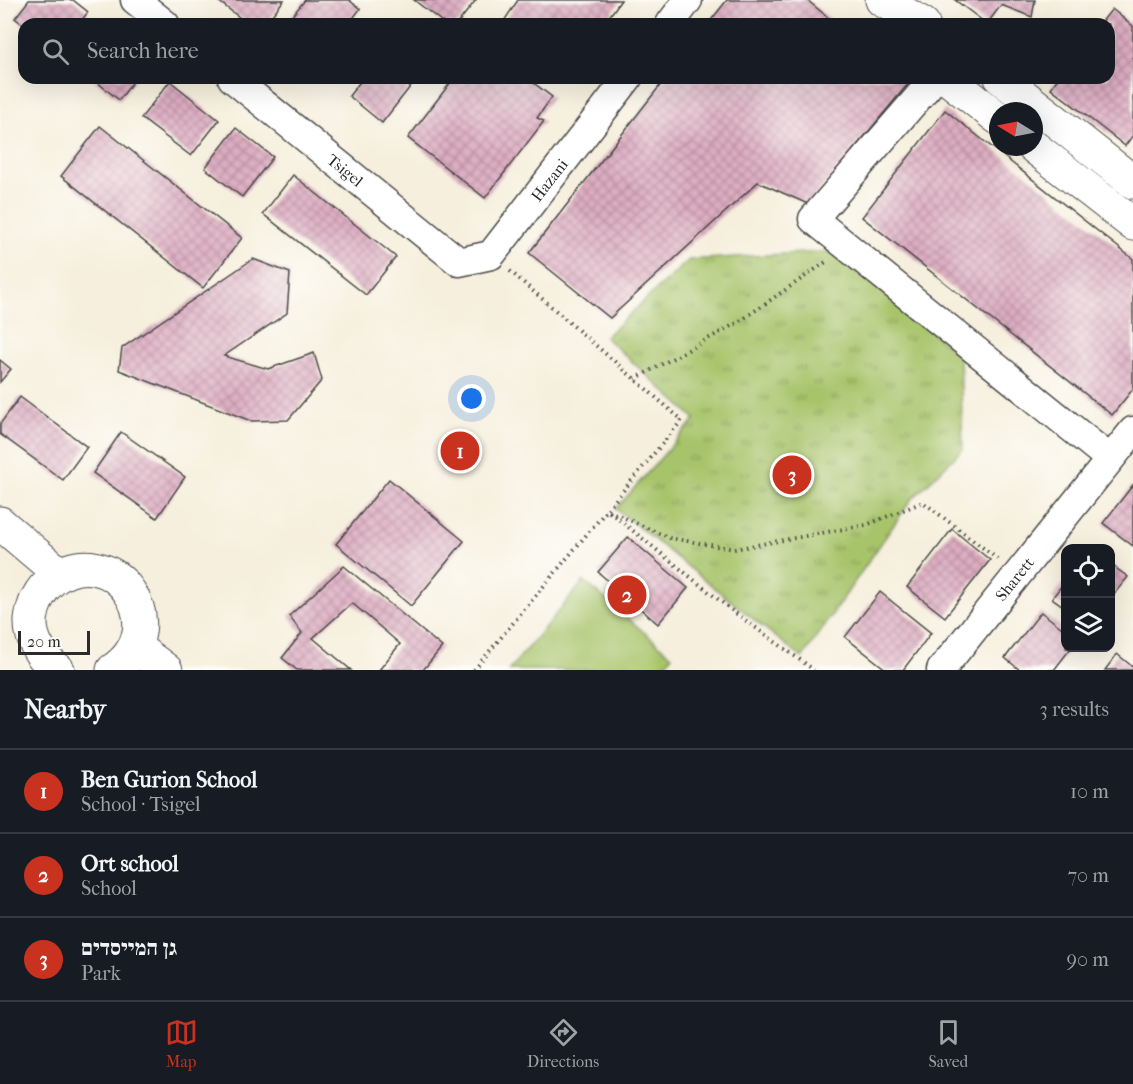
<!DOCTYPE html>
<meta charset="utf-8">
<style>
:root{--surface:#171b24;--page:#242831;--text:#f1f3f6;--muted:#9ea1a6;--line:#363941;--accent:#c8321e}
body{margin:0;font-family:"IM FELL French Canon","Frank Ruhl Libre",serif;background:var(--page);color:var(--text)}
.controls{position:absolute;right:18px;bottom:18px;display:grid;overflow:hidden;border-radius:12px;box-shadow:0 6px 24px #0002}
.controls button{width:54px;height:54px;display:grid;place-items:center;padding:0;border:0;border-bottom:2px solid var(--line);background:var(--surface);color:var(--text);font:30px sans-serif}
.compass{position:absolute;left:989px;top:102px;width:54px;height:54px;border-radius:50%;background:var(--surface);box-shadow:0 6px 24px #0002;rotate:280deg}
.scale{position:absolute;left:18px;bottom:15px;width:72px;box-sizing:border-box;padding-left:6px;border:3px solid #2b2b2b;border-top:0;font-size:16px;line-height:21px;white-space:nowrap;color:#2b2b2b;-webkit-text-stroke:4px #fdfcf7;paint-order:stroke}
.you{position:absolute;left:472px;top:399px;width:21px;height:21px;margin:-15px;border:4px solid #fff;border-radius:50%;background:#1a73e8;box-shadow:0 0 0 9px #1a73e833}
.badge{display:grid;place-items:center;width:39px;height:39px;border-radius:50%;background:var(--accent);color:#fff;font-size:20px;font-weight:700}
.pin{position:absolute;translate:-50% -50%;border:3px solid #fff;box-shadow:0 2px 6px #0006}
.list{margin:0;padding:0;list-style:none}
h2{display:flex;justify-content:space-between;align-items:center;height:78px;margin:0;padding:0 24px;font-size:26px}
h2 small{font-size:20px;font-weight:400;color:var(--muted)}
.list li{display:grid;grid-template-columns:39px 1fr auto;gap:18px;align-items:center;box-sizing:border-box;height:84px;padding:0 24px;border-top:2px solid var(--line)}
.list b{display:block;font-size:22px;white-space:nowrap}
.list p{margin:0;font-size:20px;white-space:nowrap;color:var(--muted)}
.list em{font-size:20px;font-style:normal;color:var(--muted)}
.icon{flex:none;width:33px;height:33px;fill:none;stroke:currentColor;stroke-width:2;stroke-linecap:round;stroke-linejoin:round}
.map{position:relative;flex:none;width:1133px;height:670px;overflow:hidden}
.search{position:absolute;background:var(--surface);box-shadow:0 6px 24px #0002;left:18px;right:18px;top:18px;height:66px;display:flex;align-items:center;gap:15px;box-sizing:border-box;padding:0 21px;border-radius:18px;color:var(--muted);font-size:22px}
.sheet{height:330px;background:var(--surface)}
nav{display:flex;justify-content:space-around;align-items:center;box-sizing:border-box;height:84px;border-top:2px solid var(--line);background:var(--surface);font-size:16px;color:var(--muted)}
nav a{display:grid;justify-items:center;gap:3px}
nav .on{color:var(--accent)}
.map>svg:first-child{display:block}
.grass{fill:url(#grass-tufts);stroke:#69784b;stroke-width:1.5}
.garden{fill:#a7c46b;stroke:#69784b;stroke-width:1.5}
.building{fill:url(#building-cross-hatch)}
.lines{fill:none;stroke-linecap:round;stroke-linejoin:round}
.street-casing{stroke:#494846;stroke-width:31}
.secondary-casing{stroke:#494846;stroke-width:35}
.path{stroke:#494846;stroke-width:4;stroke-dasharray:1.5 4.5;stroke-linecap:butt}
.street{stroke:#fff;stroke-width:28}
.secondary{stroke:#fff;stroke-width:33}
.labels{text-anchor:middle;stroke-width:6;stroke-linejoin:round;paint-order:stroke}
.street-label{font-size:16px;fill:#2b2b2b;stroke:#fdfcf7}
</style>
<div class="map">
<svg width="1133" height="670" viewBox="0 0 1133 670">
<defs>
<pattern id="grass-tufts" width="24" height="20" patternUnits="userSpaceOnUse" patternTransform="scale(1.5)"><rect width="24" height="20" fill="#a7c46b"/><path d="M3 7l-1-3M5 7V3M7 7l1-3M15 17l-1-3M17 17v-4M19 17l1-3" fill="none" stroke="#889f58"/></pattern>
<pattern id="building-cross-hatch" width="8" height="8" patternUnits="userSpaceOnUse" patternTransform="scale(1.5)"><rect width="8" height="8" fill="#deadc2"/><path d="M0 0l8 8M0 8l8-8" fill="none" stroke="#b48d9e"/></pattern>
</defs>
<rect width="100%" height="100%" fill="#fdfcf7"/>
<filter id="ink" filterUnits="userSpaceOnUse"><feTurbulence type="fractalNoise" baseFrequency=".0167" numOctaves="2"/><feDisplacementMap in="SourceGraphic" scale="12" xChannelSelector="R" yChannelSelector="G"/><feConvolveMatrix kernelMatrix="1 2 1 2 8 2 1 2 1" color-interpolation-filters="sRGB"/></filter>
<filter id="wash" filterUnits="userSpaceOnUse"><feTurbulence type="fractalNoise" baseFrequency=".008" numOctaves="4" result="noise"/><feDisplacementMap in="SourceGraphic" scale="24" xChannelSelector="R" yChannelSelector="G"/><feGaussianBlur stdDeviation="1.35" result="paint"/><feColorMatrix in="noise" values="0 0 0 0 0 0 0 0 0 0 0 0 0 0 0 0 0 1.4 0 .05"/><feComposite in="paint" operator="in"/></filter>
<g filter="url(#wash)">
<rect width="100%" height="100%" fill="#f6efdd"/>
<polygon class="grass" points="835,251 960,356 963,449 911,500 802,658 616,509 695,419 605,337 689,260"/>
<polygon class="garden" points="584,581 672,656 661,670 509,670"/>
<g id="blocks">
<g class="building">
<polygon points="29,0 73,0 88,12 79,24 24,25 15,18"/>
<polygon points="217,0 284,0 265,24 248,24"/>
<polygon points="305,0 349,0 360,9 349,24 290,24 287,22"/>
<polygon points="414,0 476,0 457,24 445,24"/>
<polygon points="518,0 621,0 604,24 502,24"/>
<polygon points="727,0 807,0 836,24 708,24"/>
<polygon points="955,0 1035,0 1032,17 1001,5 987,24"/>
<polygon points="1112,9 1133,26 1133,135 1125,146 1051,88 1058,78 1109,78 1109,24 1100,24"/>
<polygon points="92,78 136,78 119,100"/>
<polygon points="363,78 417,78 382,123 349,96"/>
<polygon points="454,78 527,78 552,97 537,118 544,121 485,198 408,138"/>
<polygon points="666,78 901,78 908,84 808,204 758,182 610,318 529,253"/>
<polygon points="170,81 219,120 191,156 141,118"/>
<polygon points="945,110 1133,259 1133,389 1112,415 862,217"/>
<polygon points="100,126 242,238 203,288 61,176"/>
<polygon points="236,128 273,157 242,197 205,168"/>
<polygon points="293,175 396,257 366,295 263,214"/>
<polygon points="253,259 290,273 287,313 224,356 268,369 314,353 322,380 288,420 251,421 119,370 122,348"/>
<polygon points="0,360 11,369 0,382"/>
<polygon points="20,397 87,447 63,480 0,434 0,424"/>
<polygon points="121,432 185,477 157,518 93,473"/>
<polygon points="389,479 464,541 411,606 336,544"/>
<polygon points="1133,485 1133,546 1103,523"/>
<polygon points="952,529 990,560 945,617 907,587"/>
<polygon points="628,537 688,588 658,624 598,572"/>
<polygon points="1110,564 1128,577 1110,599"/>
<polygon points="344,566 442,647 423,670 379,670 400,644 352,603 313,638 351,670 297,670 282,658 302,633 289,616"/>
<polygon points="1066,580 1066,608 1052,598"/>
<polygon points="880,592 931,633 903,670 887,670 845,637"/>
<polygon points="1041,612 1066,631 1066,648 1071,648 1054,670 1020,670 1005,658"/>
<polygon points="1117,654 1133,667 1133,670 1105,670"/>
</g>
</g>
</g>
<g filter="url(#ink)">
<use href="#blocks" fill-opacity="0" stroke="#494846" stroke-width="1.5"/>
<g class="lines">
<defs>
<g id="street">
<polyline points="135,0 165,24"/>
<polyline points="670,24 688,0"/>
<path id="s1" d="M232 78 459 262 491 255 628 78"/>
<polyline points="935,78 813,219 1110,459"/>
<path id="s2" d="M941 670 1133 431"/>
</g>
<g id="secondary">
<polyline points="882,0 923,24"/>
<polyline points="947,78 998,118"/>
<polyline points="1001,78 1133,182"/>
<polyline points="1034,147 1133,224"/>
<polyline points="0,523 60,574"/>
<polyline points="135,647 166,670"/>
<path d="M58 670C42 659 30 640 31 620 33 604 40 590 52 580 111 534 178 626 113 670"/>
</g>
</defs>
<use href="#street" class="street-casing"/>
<use href="#secondary" class="secondary-casing"/>
<g class="path">
<polyline points="510,271 682,420 607,510 734,612 814,670"/>
<polyline points="635,379 737,323 826,262"/>
<polyline points="474,670 607,510 670,538 734,549 866,525 923,502 999,560"/>
</g>
<use href="#street" class="street"/>
<use href="#secondary" class="secondary"/>
</g>
</g>
<g class="labels">
<g class="street-label">
<text dy="6" stroke="none"><textPath href="#s1" startOffset="146">Tsigel</textPath></text>
<text dy="6" stroke="none"><textPath href="#s1" startOffset="420">Hazani</textPath></text>
<text dy="6" stroke="none"><textPath href="#s2" startOffset="117">Sharett</textPath></text>
</g>
</g>
</svg>
<div class="controls">
<button><svg class="icon" aria-label="locate" viewBox="0 0 24 24"><circle cx="12" cy="12" r="6"/><path d="M12 2v4M12 18v4M2 12h4M18 12h4"/></svg></button>
<button><svg class="icon" aria-label="layers" viewBox="0 0 24 24"><path d="M12 4l9 5-9 5-9-5zM3 14l9 5 9-5"/></svg></button>
</div>
<svg class="compass" viewBox="-18 -18 36 36"><path d="M0-13l5 13h-10z" fill="#e53935"/><path d="M0 13l5-13h-10z" fill="#9ea1a6"/></svg>
<div class="scale">20 m</div>
<div class="you"></div>
<div class="pin badge" style="left:460px;top:451px">1</div>
<div class="pin badge" style="left:627px;top:595px">2</div>
<div class="pin badge" style="left:792px;top:475px">3</div>
<div class="search"><svg class="icon" aria-label="search" viewBox="0 0 24 24"><circle cx="10" cy="10" r="6"/><path d="M15 15l6 6"/></svg>Search here</div>
</div>
<section class="sheet">
<h2>Nearby<small>3 results</small></h2>
<ul class="list">
<li><span class="badge">1</span><div><b>Ben Gurion School</b><p>School · Tsigel</p></div><em>10 m</em></li>
<li><span class="badge">2</span><div><b>Ort school</b><p>School</p></div><em>70 m</em></li>
<li><span class="badge">3</span><div><b>גן המייסדים</b><p>Park</p></div><em>90 m</em></li>
</ul>
</section>
<nav>
<a class="on"><svg class="icon" aria-label="map" viewBox="0 0 24 24"><path d="M3 6l6-2 6 2 6-2v14l-6 2-6-2-6 2zM9 4v14M15 6v14"/></svg>Map</a>
<a><svg class="icon" aria-label="directions" viewBox="0 0 24 24"><path d="M12 3l9 9-9 9-9-9zM9 14v-3h6M13 9l2 2-2 2"/></svg>Directions</a>
<a><svg class="icon" aria-label="saved" viewBox="0 0 24 24"><path d="M7 4h10v16l-5-4-5 4z"/></svg>Saved</a>
</nav>
